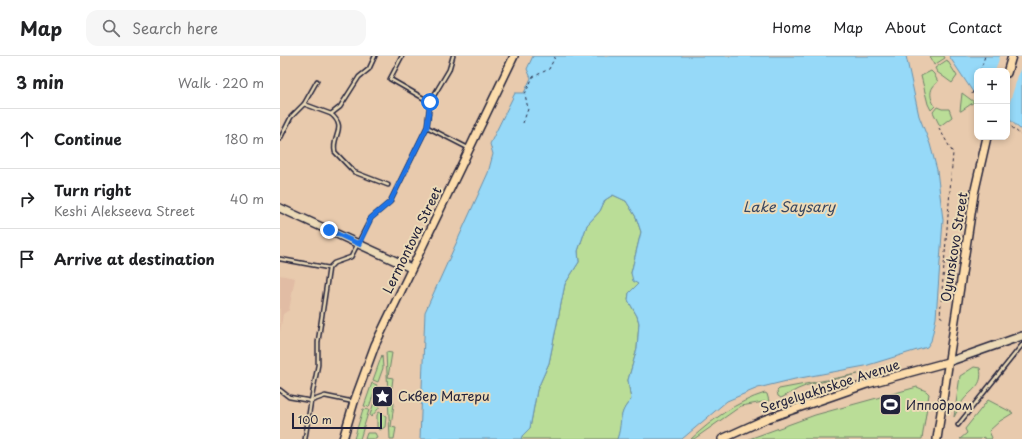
<!DOCTYPE html>
<meta charset="utf-8">
<style>
:root{--surface:#fff;--page:#f6f6f6;--text:#202124;--muted:#757577;--line:#e0e0e0}
body{margin:0;font-family:"Playpen Sans",sans-serif;background:var(--page);color:var(--text)}
.controls{position:absolute;right:12px;top:12px;display:grid;overflow:hidden;border-radius:8px;box-shadow:0 2px 6px #0003}
.controls button{width:36px;height:36px;display:grid;place-items:center;padding:0;border:0;border-bottom:1px solid var(--line);background:var(--surface);color:var(--text);font:20px sans-serif}
.scale{position:absolute;left:12px;bottom:10px;width:90px;box-sizing:border-box;padding-left:4px;border:2px solid #22223b;border-top:0;font-size:11px;line-height:14px;white-space:nowrap;color:#22223b;-webkit-text-stroke:3px #ecdab7;paint-order:stroke}
.stop{position:absolute;width:12px;height:12px;margin:-9px;border:3px solid #1a73e8;border-radius:50%;background:#fff}
.stop.end{background:#1a73e8;border-color:#fff;box-shadow:0 1px 4px #0008}
.list{margin:0;padding:0;list-style:none}
h2{display:flex;justify-content:space-between;align-items:center;height:52px;margin:0;padding:0 16px;font-size:17px}
h2 small{font-size:13px;font-weight:400;color:var(--muted)}
.list li{display:grid;grid-template-columns:26px 1fr auto;gap:12px;align-items:center;box-sizing:border-box;height:60px;padding:0 16px;border-top:1px solid var(--line)}
.list b{display:block;font-size:15px;white-space:nowrap}
.list p{margin:0;font-size:13px;white-space:nowrap;color:var(--muted)}
.list em{font-size:13px;font-style:normal;color:var(--muted)}
.icon{flex:none;width:22px;height:22px;fill:none;stroke:currentColor;stroke-width:2;stroke-linecap:round;stroke-linejoin:round}
.map{position:relative;flex:none;width:742px;height:383px;overflow:hidden}
header{display:flex;align-items:center;gap:24px;box-sizing:border-box;height:56px;padding:0 20px;background:var(--surface);border-bottom:1px solid var(--line)}
header strong{font-size:19px}
nav{display:flex;gap:22px;margin-inline-start:auto;font-size:14px}
.search{width:280px;height:36px;background:var(--page);display:flex;align-items:center;gap:10px;box-sizing:border-box;padding:0 14px;border-radius:12px;color:var(--muted);font-size:15px}
main{display:flex}
aside{flex:1;background:var(--surface)}
.map>svg:first-child{display:block}
.built{fill:#e1bca4}
.green{fill:#badd97;stroke:#6e8069}
.water{fill:#96d9f8;stroke:#6890ac}
.pier{fill:#e8caad}
.lines{fill:none;stroke-linecap:round;stroke-linejoin:round}
.lane-casing{stroke:#22223b;stroke-width:5.5}
.secondary-casing{stroke:#22223b;stroke-width:10}
.primary-casing{stroke:#22223b;stroke-width:10}
.path{stroke:#22223b;stroke-width:1;stroke-dasharray:3 3;stroke-linecap:butt}
.lane{stroke:#ecdab7;stroke-width:2.5}
.secondary{stroke:#ecdab7;stroke-width:7}
.primary{stroke:#fcdcac;stroke-width:7}
.route{stroke:#1a73e8;stroke-width:5}
.labels{text-anchor:middle;stroke-width:4;stroke-linejoin:round;paint-order:stroke}
.street-label{font-size:13px;fill:#22223b;stroke:#ecdab7}
.poi-label{font-size:13px;fill:#22223b;stroke:#ecdab7;text-anchor:start}
.water-label{font-size:14px;font-style:italic;fill:#394761;stroke:#ecdab7}
</style>
<header>
<strong>Map</strong>
<div class="search"><svg class="icon" aria-label="search" viewBox="0 0 24 24"><circle cx="10" cy="10" r="6"/><path d="M15 15l6 6"/></svg>Search here</div>
<nav><a>Home</a><a>Map</a><a>About</a><a>Contact</a></nav>
</header>
<main>
<aside>
<h2>3 min<small>Walk · 220 m</small></h2>
<ul class="list">
<li><svg class="icon" aria-label="ahead" viewBox="0 0 24 24"><path d="M12 20V5M6 11l6-6 6 6"/></svg><div><b>Continue</b></div><em>180 m</em></li>
<li><svg class="icon" aria-label="right" viewBox="0 0 24 24"><path d="M7 20v-9h11M14 6l5 5-5 5"/></svg><div><b>Turn right</b><p>Keshi Alekseeva Street</p></div><em>40 m</em></li>
<li><svg class="icon" aria-label="arrive" viewBox="0 0 24 24"><path d="M6 21V4h12l-3 4 3 4H6"/></svg><div><b>Arrive at destination</b></div></li>
</ul>
</aside>
<div class="map">
<svg width="742" height="383" viewBox="0 0 742 383">
<rect width="100%" height="100%" fill="#e8caad"/>
<filter id="ink" filterUnits="userSpaceOnUse"><feTurbulence type="fractalNoise" baseFrequency=".025" numOctaves="2"/><feDisplacementMap in="SourceGraphic" scale="8" xChannelSelector="R" yChannelSelector="G"/><feConvolveMatrix kernelMatrix="1 2 1 2 8 2 1 2 1" color-interpolation-filters="sRGB"/></filter>
<g filter="url(#ink)">
<polygon class="built" points="0,219 15,222 9,254 3,258 0,276"/>
<g class="green">
<polygon points="650,0 664,0 665,2 654,9"/>
<polygon points="667,4 677,20 672,27 657,16 655,12"/>
<path d="M651 15 654 18 658 26C649 32 649 41 655 50L651 54 648 48 641 20Z"/>
<polygon points="682,37 694,46 681,55 680,55"/>
<polygon points="657,51 662,53 669,53 672,61 660,70 653,56"/>
<path d="M333 139 346 145 356 161 361 176 351 217 358 228 349 237 348 244 357 260 359 267 357 293 348 324 351 344C337 358 344 367 337 383H241L242 380 250 372 257 334 269 307 285 228 299 206 298 195 307 169 320 155 325 144Z"/>
<polygon points="106,296 112,297 108,321 113,322 110,346 114,347 111,371 116,372 114,383 110,383"/>
<polygon points="102,299 103,312 98,326 93,324"/>
<path d="M694 311 700 312C704 331 691 333 682 346 679 351 677 356 674 361L680 320Z"/>
<polygon points="578,318 528,329 518,333 501,342 498,340 497,335 499,333"/>
<polygon points="92,327 97,329 89,351 84,350"/>
<polygon points="637,331 646,335 649,338 642,383 469,383 535,359"/>
<path d="M485 337 487 338 489 345 461 350 414 383H411C433 363 456 346 485 337Z"/>
<polygon points="97,344 100,346 99,352 91,361 90,359 94,346"/>
<polygon points="708,344 733,357 720,365 709,375 712,382 711,383 706,383 703,381 701,383 680,383 687,377 685,373"/>
<polygon points="83,353 89,354 80,383 74,383"/>
<polygon points="99,356 106,360 105,371 100,374 97,371 97,359"/>
<polygon points="87,377 95,377 97,381 96,383 85,383"/>
</g>
<g class="water">
<path d="M253 0H626L639 60 650 88 657 114 663 164 656 262 651 285 647 291 585 310 515 323 478 332 447 345 402 383H337C343 367 337 358 351 344L348 324 357 293 359 267 357 260 348 244 349 237 358 228 353 225 351 217 361 176 356 161 346 145 333 139 325 144 320 155 307 169 298 195 299 206 285 228 269 307 257 334 250 372 242 380 241 383H140L145 256 208 117 213 98 210 88 235 37H244L251 22 247 13Z"/>
<polygon points="669,0 739,0 742,3 742,75 727,61 727,15 697,15 697,42"/>
</g>
<polygon class="pier" points="720,0 742,0 742,7 727,55 727,15 715,15"/>
<g class="lines">
<defs>
<g id="lane">
<polyline points="122,0 110,23 150,46"/>
<polyline points="24,48 37,25"/>
<path d="M51 58C68 72 51 80 55 96L74 116 108 129"/>
<polyline points="147,71 188,92"/>
<polyline points="0,83 11,61 24,48 51,58 60,51 79,21 89,13 95,0"/>
<polyline points="0,203 49,212"/>
<polyline points="0,334 9,341 31,345 38,309 38,286 49,212 54,207 71,201 91,162 110,146 147,71 150,46 169,14 173,0"/>
<polyline points="678,369 742,289"/>
<polyline points="25,383 31,345 45,340 74,346"/>
</g>
<g id="secondary">
<polyline points="0,152 131,212"/>
<polyline points="668,306 742,280"/>
</g>
<g id="primary">
<polyline points="727,17 732,0"/>
<polyline points="63,383 74,346 95,289 234,0"/>
<polyline points="442,383 486,363 587,328 668,306"/>
<polyline points="657,383 694,138 707,81"/>
</g>
</defs>
<use href="#lane" class="lane-casing"/>
<use href="#secondary" class="secondary-casing"/>
<use href="#primary" class="primary-casing"/>
<g class="path">
<polyline points="700,15 705,0"/>
<polyline points="692,38 697,24"/>
<polyline points="695,45 697,46"/>
<polyline points="243,67 248,53 245,38 253,21 269,13 275,1"/>
<polyline points="727,67 742,80"/>
<polyline points="659,72 673,97 660,260 663,262"/>
</g>
<use href="#lane" class="lane"/>
<use href="#secondary" class="secondary"/>
<use href="#primary" class="primary"/>
</g>
</g>
<g class="lines" filter="url(#ink)">
<polyline class="route" points="49,174 79,188 91,162 110,146 147,71 150,46"/>
</g>
<defs>
<symbol id="sight-square" viewBox="-11 -11 22 22"><rect x="-9" y="-9" width="18" height="18" rx="4" fill="#22223b" stroke="#ecdab7"/><path d="M0-6L1.8-2.2L6-1.7L2.9 1.2L3.7 5.4L0 3.3L-3.7 5.4L-2.9 1.2L-6-1.7L-1.8-2.2Z" fill="#fff"/></symbol>
<symbol id="stadium-square" viewBox="-11 -11 22 22"><rect x="-9" y="-9" width="18" height="18" rx="4" fill="#22223b" stroke="#ecdab7"/><path d="M0-5a6.5 5 0 1 0 0 10a6.5 5 0 1 0 0-10ZM-3.5-1.8h7v3.6h-7Z" fill="#fff"/></symbol>
</defs>
<g fill-rule="evenodd">
<use href="#sight-square" x="90" y="328" width="25" height="25"/>
<use href="#stadium-square" x="598" y="336" width="25" height="25"/>
</g>
<g class="labels">
<g class="street-label">
<text transform="translate(132 184) rotate(-64)" y="5">Lermontova Street</text>
<text transform="translate(674 191) rotate(-81)" y="5">Oyunskovo Street</text>
<text transform="translate(550 330) rotate(-18)" y="5">Sergelyakhskoe Avenue</text>
</g>
<g class="poi-label">
<text x="118" y="345">Сквер Матери</text>
<text x="626" y="354">Ипподром</text>
</g>
<g class="water-label">
<text x="509" y="156">Lake Saysary</text>
</g>
</g>
</svg>
<div class="controls">
<button>+</button>
<button>−</button>
</div>
<div class="scale">100 m</div>
<div class="stop" style="left:150px;top:46px"></div>
<div class="stop end" style="left:49px;top:174px"></div>
</div>
</main>
